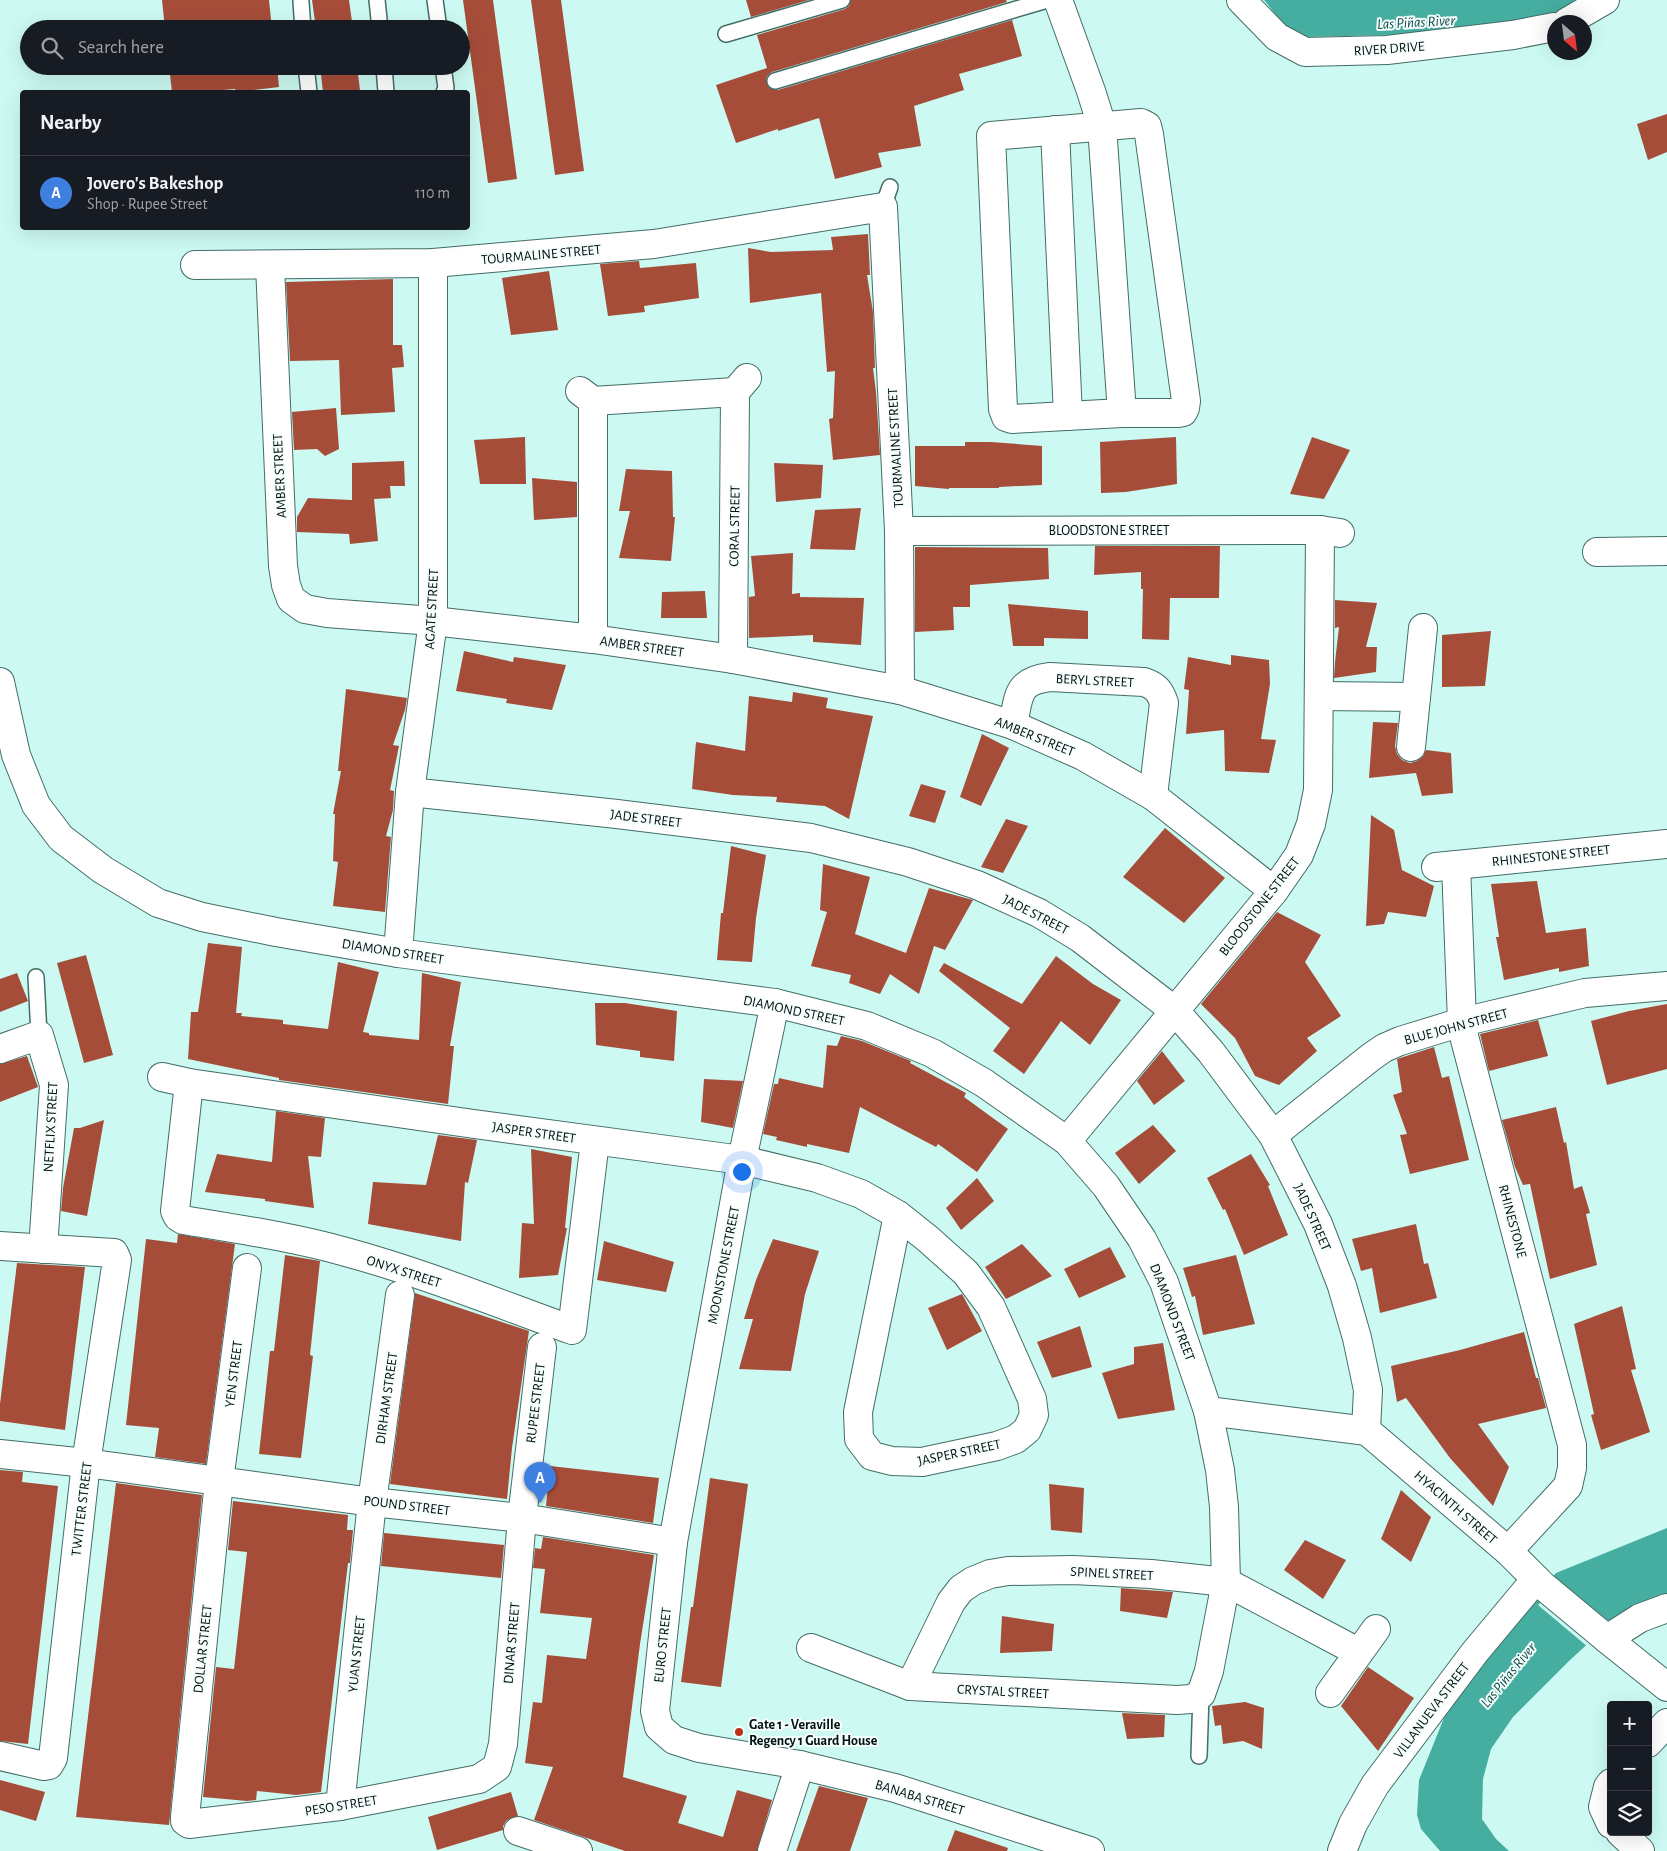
<!DOCTYPE html>
<meta charset="utf-8">
<style>
:root{--surface:#171b24;--page:#20242c;--text:#f1f3f6;--muted:#9ea1a6;--line:#363941;--accent:#da9c91}
body{margin:0;font-family:"Alegreya Sans",sans-serif;background:var(--page);color:var(--text)}
.controls{position:absolute;right:15px;bottom:15px;display:grid;overflow:hidden;border-radius:5px;box-shadow:0 5px 20px #0002}
.controls button{width:45px;height:45px;display:grid;place-items:center;padding:0;border:0;border-bottom:1px solid var(--line);background:var(--surface);color:var(--text);font:25px sans-serif}
.compass{position:absolute;left:1547px;top:15px;width:45px;height:45px;border-radius:50%;background:var(--surface);box-shadow:0 5px 20px #0002;rotate:152deg}
.you{position:absolute;left:741px;top:1171px;width:18px;height:18px;margin:-12px;border:4px solid #fff;border-radius:50%;background:#1a73e8;box-shadow:0 0 0 8px #1a73e833}
.badge{display:grid;place-items:center;width:32px;height:32px;border-radius:50%;background:var(--accent);color:#fff;font-size:16px;font-weight:700}
.pin{position:absolute;translate:-50% -41px;filter:drop-shadow(0 1px 2px #0008)}
.pin::after{content:'';position:absolute;top:26px;width:18px;height:15px;background:inherit;clip-path:polygon(0 0,100% 0,50% 100%)}
.list{margin:0;padding:0;list-style:none}
h2{display:flex;justify-content:space-between;align-items:center;height:65px;margin:0;padding:0 20px;font-size:21px}
h2 small{font-size:16px;font-weight:400;color:var(--muted)}
.list li{display:grid;grid-template-columns:32px 1fr auto;gap:15px;align-items:center;box-sizing:border-box;height:75px;padding:0 20px;border-top:1px solid var(--line)}
.list b{display:block;font-size:19px;white-space:nowrap}
.list p{margin:0;font-size:16px;white-space:nowrap;color:var(--muted)}
.list em{font-size:16px;font-style:normal;color:var(--muted)}
.icon{flex:none;width:28px;height:28px;fill:none;stroke:currentColor;stroke-width:2;stroke-linecap:round;stroke-linejoin:round}
.map{position:relative;flex:none;width:1667px;height:1851px;overflow:hidden}
.search{position:absolute;background:var(--surface);box-shadow:0 5px 20px #0002;left:20px;top:20px;width:450px;height:55px;display:flex;align-items:center;gap:12px;box-sizing:border-box;padding:0 18px;border-radius:28px;color:var(--muted);font-size:19px}
.panel{position:absolute;background:var(--surface);box-shadow:0 5px 20px #0002;left:20px;top:90px;width:450px;height:140px;border-radius:5px}
.map>svg:first-child{display:block}
.water{fill:#45aea1}
.pier{fill:#ccfaf2}
.building{fill:#a64d3a}
.lines{fill:none;stroke-linecap:round;stroke-linejoin:round}
.lane-casing{stroke:#436d67;stroke-width:18}
.street-casing{stroke:#436d67;stroke-width:30}
.secondary-casing{stroke:#436d67;stroke-width:30}
.lane{stroke:#fff;stroke-width:15}
.street{stroke:#fff;stroke-width:28}
.secondary{stroke:#fff;stroke-width:28}
.poi-dot{fill:#bd3216;stroke:#f6fefd;stroke-width:2}
.labels{text-anchor:middle;stroke-width:4;stroke-linejoin:round;paint-order:stroke}
.street-label{font-size:14px;fill:#02100e;stroke:#f6fefd}
.poi-label{font-size:14px;font-weight:bold;fill:#02100e;stroke:#f6fefd;text-anchor:start}
.water-label{font-size:15px;font-style:italic;fill:#0f4d46;stroke:#f6fefd}
</style>
<div class="map">
<svg width="1667" height="1851" viewBox="0 0 1667 1851">
<rect width="100%" height="100%" fill="#ccfaf2"/>
<g class="water">
<polygon points="1264,0 1580,0 1542,20 1388,35 1303,37 1290,32"/>
<polygon points="1667,1528 1667,1597 1615,1619 1570,1660 1513,1717 1491,1749 1483,1779 1482,1819 1496,1839 1509,1851 1440,1851 1421,1829 1417,1815 1419,1780 1448,1708 1504,1633 1556,1573"/>
</g>
<polygon class="pier" points="1556,1587 1609,1628 1588,1647 1538,1605"/>
<g class="building">
<polygon points="162,0 269,0 272,29 165,29"/>
<polygon points="312,0 349,0 353,29 316,29"/>
<polygon points="463,0 493,0 517,179 488,183"/>
<polygon points="531,0 561,0 584,171 555,175"/>
<polygon points="746,0 809,0 751,17"/>
<polygon points="851,0 1006,0 1007,2 772,72 768,75 766,79 769,88 778,90 1012,20 1022,56 959,74 964,90 914,106 921,146 878,153 882,167 835,179 819,118 778,131 778,129 736,143 716,85 767,68 757,35 845,9 849,6"/>
<polygon points="169,66 277,66 279,87 236,92 235,89 199,92 172,92"/>
<polygon points="320,66 357,66 360,90 323,92"/>
<polygon points="1667,114 1667,152 1648,160 1637,124"/>
<polygon points="868,234 870,275 867,275 873,312 875,368 873,368 876,392 880,455 833,460 829,419 833,418 835,371 827,372 821,293 750,303 748,248 771,252 833,250 831,237"/>
<polygon points="639,261 640,268 696,263 699,298 644,306 645,312 608,316 600,264"/>
<polygon points="549,271 558,330 511,335 502,278"/>
<polygon points="393,279 393,345 402,345 404,367 392,368 395,412 341,415 339,360 290,361 286,282"/>
<polygon points="336,408 339,449 325,456 317,449 294,450 292,412"/>
<polygon points="525,437 526,484 480,484 474,440"/>
<polygon points="1176,437 1177,484 1126,492 1101,493 1100,442"/>
<polygon points="1312,437 1350,450 1324,499 1290,494"/>
<polygon points="965,442 991,442 1042,446 1042,485 999,487 999,488 949,488 949,489 915,486 915,446 965,446"/>
<polygon points="404,461 405,486 390,486 391,498 374,499 378,541 350,544 349,534 297,532 297,517 308,498 352,500 352,463"/>
<polygon points="774,463 823,465 821,498 776,502"/>
<polygon points="626,469 672,471 673,517 675,517 671,561 619,558 630,511 619,511"/>
<polygon points="532,478 577,482 577,517 534,520"/>
<polygon points="861,508 855,550 810,549 815,510"/>
<polygon points="1095,546 1220,546 1219,598 1170,598 1169,640 1142,639 1143,589 1141,589 1141,572 1094,575"/>
<polygon points="915,547 1048,548 1049,579 970,585 970,607 953,607 954,630 915,632"/>
<polygon points="793,553 792,594 800,593 800,597 864,598 861,645 813,642 813,635 749,638 749,597 755,596 751,556"/>
<polygon points="705,591 707,618 661,618 662,592"/>
<polygon points="1335,600 1377,603 1366,647 1377,647 1376,672 1334,678 1335,662 1339,627 1335,628"/>
<polygon points="1008,604 1088,611 1088,639 1044,638 1044,646 1013,646"/>
<polygon points="1491,631 1485,686 1442,687 1442,635"/>
<polygon points="464,651 513,662 514,657 566,665 552,710 506,703 507,699 456,691"/>
<polygon points="1231,655 1269,660 1270,684 1261,739 1276,740 1269,773 1225,771 1224,730 1186,734 1189,690 1184,689 1188,657 1231,665"/>
<polygon points="346,689 407,698 405,710 393,745 399,746 390,790 394,791 393,810 386,836 391,837 385,912 333,906 338,862 333,861 335,814 333,814 341,771 338,771"/>
<polygon points="793,692 828,698 826,708 873,716 849,819 825,806 776,802 777,797 733,795 692,789 696,742 745,751 749,696 792,702"/>
<polygon points="1373,722 1398,723 1395,746 1397,754 1402,760 1410,763 1417,761 1423,756 1426,750 1451,753 1453,793 1422,796 1416,773 1369,778"/>
<polygon points="982,734 1009,748 981,806 960,797"/>
<polygon points="921,784 946,791 935,823 909,816"/>
<polygon points="1371,815 1394,830 1402,870 1434,886 1426,917 1388,912 1384,924 1366,926"/>
<polygon points="1006,819 1028,826 1003,873 981,867"/>
<polygon points="1165,828 1225,878 1184,923 1123,877"/>
<polygon points="731,846 766,855 756,918 752,962 717,960 721,913 723,913"/>
<polygon points="823,864 870,877 855,934 906,953 929,888 973,900 945,950 934,946 919,994 890,974 880,994 849,983 851,975 811,966 827,912 820,910"/>
<polygon points="1537,881 1546,933 1586,928 1589,966 1559,972 1559,968 1504,980 1496,937 1499,937 1491,884"/>
<polygon points="1277,912 1321,935 1305,962 1341,1016 1307,1038 1317,1051 1279,1085 1255,1076 1235,1038 1201,1004"/>
<polygon points="208,943 242,947 236,1013 242,1013 241,1016 283,1020 283,1024 328,1029 338,962 379,972 363,1032 369,1033 369,1035 419,1040 422,973 461,982 450,1046 454,1046 448,1104 279,1080 279,1078 188,1059 191,1012 198,1012"/>
<polygon points="86,955 113,1055 84,1063 57,963"/>
<polygon points="1056,956 1093,984 1121,1000 1090,1045 1061,1021 1024,1074 993,1051 1010,1028 939,971 944,963 1022,1004"/>
<polygon points="17,973 28,1001 0,1012 0,979"/>
<polygon points="595,1003 625,1003 677,1011 674,1061 640,1057 640,1051 596,1045"/>
<polygon points="1667,1004 1667,1069 1607,1085 1591,1021 1629,1011"/>
<polygon points="1538,1020 1548,1056 1489,1071 1480,1034"/>
<polygon points="841,1036 862,1041 911,1061 910,1063 966,1093 964,1097 1008,1129 977,1172 938,1144 936,1147 860,1107 849,1153 807,1144 807,1147 776,1140 777,1137 763,1134 774,1084 778,1084 779,1078 823,1088 827,1045 837,1046"/>
<polygon points="1434,1047 1442,1078 1449,1076 1469,1160 1410,1174 1400,1135 1407,1134 1393,1095 1402,1092 1397,1059"/>
<polygon points="1162,1051 1185,1081 1154,1105 1137,1081"/>
<polygon points="27,1056 38,1087 0,1102 0,1064"/>
<polygon points="704,1079 743,1081 733,1128 701,1122"/>
<polygon points="1556,1107 1564,1143 1566,1142 1574,1189 1582,1186 1590,1213 1586,1214 1597,1265 1550,1279 1530,1184 1523,1185 1515,1167 1502,1120"/>
<polygon points="276,1111 325,1118 321,1157 308,1156 314,1208 265,1201 265,1199 205,1192 217,1154 272,1162"/>
<polygon points="104,1120 87,1216 61,1211 63,1188 74,1128 80,1128"/>
<polygon points="1153,1125 1176,1151 1139,1184 1115,1153"/>
<polygon points="438,1135 477,1140 468,1183 465,1182 461,1241 368,1224 373,1182 426,1185"/>
<polygon points="531,1149 572,1157 565,1228 567,1228 558,1275 519,1278 522,1223 534,1224"/>
<polygon points="1251,1154 1270,1185 1268,1186 1288,1235 1244,1255 1225,1209 1223,1210 1207,1178"/>
<polygon points="977,1178 994,1201 961,1230 946,1208"/>
<polygon points="1416,1224 1424,1264 1428,1263 1437,1298 1380,1313 1372,1268 1361,1271 1352,1239"/>
<polygon points="178,1234 235,1244 206,1464 155,1457 159,1428 126,1425 146,1239 177,1243"/>
<polygon points="773,1239 819,1251 805,1294 791,1371 739,1369 753,1319 744,1319 756,1280"/>
<polygon points="604,1241 674,1262 666,1292 597,1280"/>
<polygon points="1022,1244 1052,1276 1006,1299 985,1267"/>
<polygon points="1110,1247 1126,1277 1079,1298 1064,1269"/>
<polygon points="285,1255 320,1261 310,1355 313,1356 301,1458 259,1454 270,1351 274,1351"/>
<polygon points="1236,1255 1255,1324 1203,1335 1195,1296 1192,1297 1183,1268"/>
<polygon points="17,1263 85,1267 65,1430 0,1421 0,1404"/>
<polygon points="415,1293 529,1331 512,1448 507,1499 390,1484"/>
<polygon points="962,1294 982,1331 947,1350 928,1308"/>
<polygon points="1622,1306 1636,1369 1631,1370 1650,1432 1601,1450 1591,1415 1594,1414 1574,1324"/>
<polygon points="1080,1326 1092,1367 1052,1378 1037,1342"/>
<polygon points="1524,1332 1536,1378 1538,1378 1546,1408 1478,1424 1509,1467 1493,1506 1450,1458 1406,1398 1397,1402 1391,1366 1460,1350"/>
<polygon points="1163,1343 1175,1410 1118,1419 1102,1373 1134,1364 1134,1347"/>
<polygon points="550,1466 659,1478 653,1523 546,1506"/>
<polygon points="0,1470 23,1472 22,1482 58,1486 28,1744 0,1741"/>
<polygon points="710,1478 748,1484 721,1687 681,1682 691,1607 693,1607"/>
<polygon points="116,1483 202,1495 169,1825 76,1817"/>
<polygon points="1049,1484 1084,1488 1082,1533 1051,1530"/>
<polygon points="1401,1490 1431,1517 1411,1562 1381,1539"/>
<polygon points="233,1501 348,1515 347,1530 353,1530 350,1563 348,1563 321,1792 296,1795 257,1791 256,1800 247,1801 203,1797 216,1667 234,1669 247,1552 228,1550"/>
<polygon points="384,1533 504,1545 501,1578 381,1566"/>
<polygon points="543,1537 654,1555 640,1644 623,1777 687,1796 678,1823 723,1837 737,1790 772,1800 757,1851 625,1851 534,1820 553,1767 525,1763 533,1702 542,1703 547,1655 586,1659 592,1618 540,1613 545,1569 533,1568 535,1548 541,1549"/>
<polygon points="1305,1540 1346,1560 1323,1599 1284,1570"/>
<polygon points="1121,1588 1173,1592 1167,1618 1120,1611"/>
<polygon points="1002,1616 1054,1624 1052,1651 1000,1653"/>
<polygon points="1368,1667 1414,1698 1378,1751 1341,1706"/>
<polygon points="1245,1702 1264,1708 1262,1749 1243,1741 1223,1744 1221,1725 1215,1726 1212,1706"/>
<polygon points="1122,1713 1165,1715 1164,1737 1127,1739"/>
<polygon points="0,1780 45,1792 36,1821 0,1810"/>
<polygon points="819,1786 868,1798 850,1851 796,1851"/>
<polygon points="511,1792 518,1816 507,1820 503,1826 503,1830 437,1850 428,1817"/>
<polygon points="955,1830 1008,1848 1007,1851 947,1851"/>
</g>
<g class="lines">
<defs>
<g id="lane">
<polyline points="377,0 380,29"/>
<polyline points="435,0 439,29"/>
<polyline points="301,2 303,29"/>
<polyline points="726,34 842,0"/>
<polyline points="306,66 309,92"/>
<polyline points="384,66 386,92"/>
<polyline points="443,66 446,88 444,92"/>
<polyline points="775,81 1047,0"/>
<polyline points="883,207 890,187"/>
<polyline points="36,977 39,1035"/>
<polyline points="1199,1756 1201,1694"/>
</g>
<g id="street">
<polyline points="1058,0 1091,91 1102,126 1122,413"/>
<polyline points="1241,0 1277,37 1305,52 1387,50 1513,35 1554,27"/>
<polyline points="1567,22 1605,0"/>
<polygon points="1141,123 1147,126 1149,134 1186,401 1185,408 1183,412 1178,413 1122,413 1012,419 1006,417 1003,409 991,136"/>
<polyline points="1055,130 1068,416"/>
<polyline points="195,265 433,263 654,244 883,207 899,531 900,690"/>
<polyline points="270,265 283,566 286,585 291,599 305,609 327,613 433,621 593,639 733,659 900,690 1013,725 1083,756 1153,796 1274,891"/>
<polyline points="580,391 593,401 593,639"/>
<polyline points="593,401 735,392"/>
<polyline points="899,531 1320,530 1340,533"/>
<polyline points="1597,552 1667,551"/>
<polyline points="733,659 735,392 747,378"/>
<polyline points="1319,696 1416,697"/>
<path d="M1013 725C1019 697 1016 681 1050 677L1144 682C1156 686 1160 691 1164 703L1153 796"/>
<polyline points="1411,747 1423,628"/>
<polyline points="410,792 617,814 811,838 908,862 977,885 1039,913 1080,938 1175,1011 1211,1052 1273,1135 1318,1224 1342,1286 1357,1338 1368,1390 1366,1430"/>
<polyline points="1456,865 1462,1022 1464,1036 1572,1445 1572,1468 1568,1486 1508,1551"/>
<polyline points="1436,867 1667,844"/>
<polyline points="398,953 410,792 433,621 433,263"/>
<polyline points="775,1003 742,1160 673,1542 655,1711 659,1727 674,1740 699,1748 800,1765 895,1788 1090,1851"/>
<polyline points="0,1049 39,1035 54,1085 43,1249"/>
<polyline points="162,1077 189,1083 474,1124 742,1160 817,1178 861,1194 898,1215 928,1239 966,1273 991,1307 1032,1399 1034,1415 1027,1430 1016,1439 997,1446 922,1462 892,1461 872,1456 859,1439 858,1412 898,1215"/>
<path d="M189 1083 175 1211 178 1217 183 1220C237 1229 293 1237 346 1252 423 1273 497 1303 572 1330L595 1141"/>
<polyline points="1273,1135 1371,1057 1384,1048 1400,1041 1462,1022 1585,993 1667,986"/>
<polyline points="1067,1141 1274,891 1299,855 1311,824 1318,790 1320,530"/>
<polyline points="0,1246 114,1253 117,1260 86,1463 53,1758 49,1765 44,1766 0,1756"/>
<polyline points="247,1268 219,1481 185,1817 185,1821 189,1824 340,1806 479,1779 497,1767 503,1744 522,1518 542,1347"/>
<polyline points="0,1454 86,1463 372,1502 522,1518 673,1542"/>
<polyline points="1607,1639 1667,1687"/>
<polyline points="811,1648 910,1686 1177,1700 1191,1699 1201,1694 1209,1671 1226,1582 1224,1507 1220,1470 1208,1411"/>
<polyline points="910,1686 951,1602 961,1589 973,1581 990,1574 1008,1571 1073,1570 1151,1574 1226,1582 1358,1652"/>
<polyline points="1330,1693 1376,1629"/>
<polyline points="1648,1743 1667,1723"/>
<polyline points="1611,1783 1608,1787 1603,1807 1611,1824"/>
<polyline points="340,1806 372,1502 400,1295"/>
<polyline points="518,1831 578,1851"/>
<polyline points="1620,1832 1640,1851"/>
<polyline points="772,1851 800,1765"/>
</g>
<g id="secondary">
<polyline points="0,682 16,755 36,805 61,838 103,870 158,903 202,917 276,932 398,953 775,1003 867,1026 932,1053 984,1083 1067,1141 1106,1186 1142,1239 1164,1282 1208,1411 1367,1431 1508,1551 1542,1585 1607,1639 1640,1618 1667,1608"/>
<polyline points="1342,1851 1353,1824 1375,1785 1475,1652 1536,1579"/>
</g>
</defs>
<use href="#lane" class="lane-casing"/>
<use href="#street" class="street-casing"/>
<use href="#secondary" class="secondary-casing"/>
<use href="#lane" class="lane"/>
<use href="#street" class="street"/>
<use href="#secondary" class="secondary"/>
</g>
<circle class="poi-dot" cx="739" cy="1732" r="5"/>
<g class="labels">
<g class="street-label">
<text transform="translate(1389 48) rotate(-4)" y="5">RIVER DRIVE</text>
<text transform="translate(541 254) rotate(-5)" y="5">TOURMALINE STREET</text>
<text transform="translate(895 448) rotate(-93)" y="5">TOURMALINE STREET</text>
<text transform="translate(279 476) rotate(-93)" y="5">AMBER STREET</text>
<text transform="translate(734 526) rotate(-89)" y="5">CORAL STREET</text>
<text x="1109" y="535">BLOODSTONE STREET</text>
<text transform="translate(431 609) rotate(-87)" y="5">AGATE STREET</text>
<text transform="translate(642 646) rotate(8)" y="5">AMBER STREET</text>
<text transform="translate(1095 680) rotate(3)" y="5">BERYL STREET</text>
<text transform="translate(1035 736) rotate(22)" y="5">AMBER STREET</text>
<text transform="translate(646 818) rotate(7)" y="5">JADE STREET</text>
<text transform="translate(1551 855) rotate(-6)" y="5">RHINESTONE STREET</text>
<text transform="translate(1259 906) rotate(-52)" y="5">BLOODSTONE STREET</text>
<text transform="translate(1036 914) rotate(27)" y="5">JADE STREET</text>
<text transform="translate(393 951) rotate(9)" y="5">DIAMOND STREET</text>
<text transform="translate(794 1010) rotate(12)" y="5">DIAMOND STREET</text>
<text transform="translate(1456 1026) rotate(-15)" y="5">BLUE JOHN STREET</text>
<text transform="translate(50 1127) rotate(-87)" y="5">NETFLIX STREET</text>
<text transform="translate(534 1132) rotate(8)" y="5">JASPER STREET</text>
<text transform="translate(1313 1217) rotate(66)" y="5">JADE STREET</text>
<text transform="translate(1513 1221) rotate(75)" y="5">RHINESTONE</text>
<text transform="translate(723 1265) rotate(-79)" y="5">MOONSTONE STREET</text>
<text transform="translate(404 1271) rotate(18)" y="5">ONYX STREET</text>
<text transform="translate(1173 1312) rotate(69)" y="5">DIAMOND STREET</text>
<text transform="translate(233 1374) rotate(-83)" y="5">YEN STREET</text>
<text transform="translate(386 1398) rotate(-82)" y="5">DIRHAM STREET</text>
<text transform="translate(535 1403) rotate(-83)" y="5">RUPEE STREET</text>
<text transform="translate(959 1452) rotate(-12)" y="5">JASPER STREET</text>
<text transform="translate(407 1505) rotate(7)" y="5">POUND STREET</text>
<text transform="translate(1456 1507) rotate(41)" y="5">HYACINTH STREET</text>
<text transform="translate(81 1509) rotate(-83)" y="5">TWITTER STREET</text>
<text transform="translate(1112 1573) rotate(3)" y="5">SPINEL STREET</text>
<text transform="translate(511 1643) rotate(-85)" y="5">DINAR STREET</text>
<text transform="translate(662 1645) rotate(-84)" y="5">EURO STREET</text>
<text transform="translate(202 1649) rotate(-84)" y="5">DOLLAR STREET</text>
<text transform="translate(356 1654) rotate(-84)" y="5">YUAN STREET</text>
<text transform="translate(1003 1691) rotate(3)" y="5">CRYSTAL STREET</text>
<text transform="translate(1431 1710) rotate(-53)" y="5">VILLANUEVA STREET</text>
<text transform="translate(920 1797) rotate(17)" y="5">BANABA STREET</text>
<text transform="translate(341 1805) rotate(-9)" y="5">PESO STREET</text>
</g>
<g class="poi-label">
<text x="749" y="1729">Gate 1 - Veraville<tspan x="749" dy="16">Regency 1 Guard House</tspan></text>
</g>
<g class="water-label">
<text transform="translate(1416 22) rotate(-3)" y="5">Las Piñas River</text>
<text transform="translate(1508 1675) rotate(-51)" y="5">Las Piñas River</text>
</g>
</g>
</svg>
<div class="controls">
<button>+</button>
<button>−</button>
<button><svg class="icon" aria-label="layers" viewBox="0 0 24 24"><path d="M12 4l9 5-9 5-9-5zM3 14l9 5 9-5"/></svg></button>
</div>
<svg class="compass" viewBox="-18 -18 36 36"><path d="M0-13l5 13h-10z" fill="#e53935"/><path d="M0 13l5-13h-10z" fill="#9ea1a6"/></svg>
<div class="you"></div>
<div class="pin badge" style="left:540px;top:1503px;background:#3f7fe0">A</div>
<div class="search"><svg class="icon" aria-label="search" viewBox="0 0 24 24"><circle cx="10" cy="10" r="6"/><path d="M15 15l6 6"/></svg>Search here</div>
<section class="panel">
<h2>Nearby<small></small></h2>
<ul class="list">
<li><span class="badge" style="background:#3f7fe0">A</span><div><b>Jovero's Bakeshop</b><p>Shop · Rupee Street</p></div><em>110 m</em></li>
</ul>
</section>
</div>
